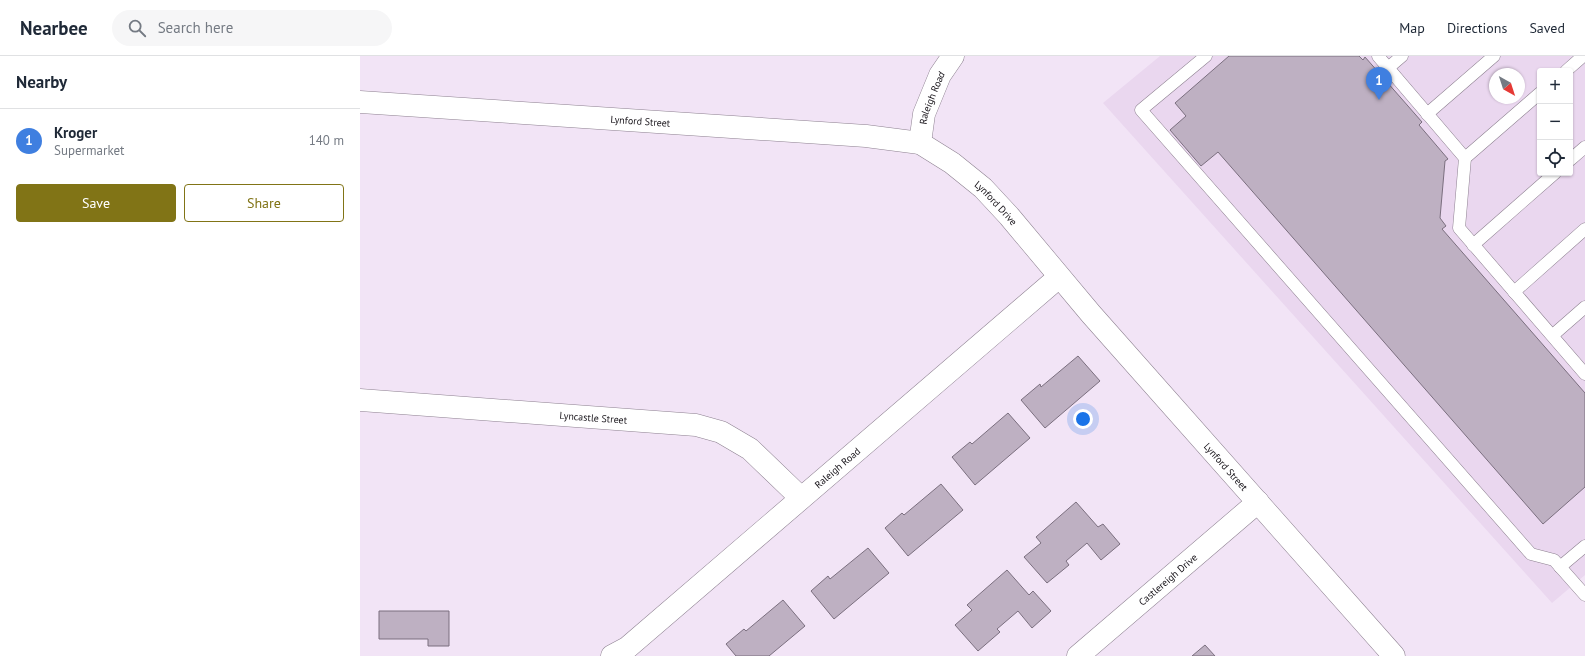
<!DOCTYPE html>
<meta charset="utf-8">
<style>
:root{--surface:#fff;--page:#f6f6f7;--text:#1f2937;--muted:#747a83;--line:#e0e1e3;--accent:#817416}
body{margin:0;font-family:"PT Sans",sans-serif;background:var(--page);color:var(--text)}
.controls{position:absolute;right:12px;top:12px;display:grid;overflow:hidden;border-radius:4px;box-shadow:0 1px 3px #0004}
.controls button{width:36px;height:36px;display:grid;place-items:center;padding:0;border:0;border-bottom:1px solid var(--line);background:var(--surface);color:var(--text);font:20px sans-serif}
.compass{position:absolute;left:1129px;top:12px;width:36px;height:36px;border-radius:50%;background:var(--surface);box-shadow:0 1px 3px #0004;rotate:141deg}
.you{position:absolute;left:723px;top:363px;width:14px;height:14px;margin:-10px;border:3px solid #fff;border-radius:50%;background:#1a73e8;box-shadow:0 0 0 6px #1a73e833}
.badge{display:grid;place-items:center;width:26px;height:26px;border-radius:50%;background:var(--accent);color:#fff;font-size:13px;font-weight:700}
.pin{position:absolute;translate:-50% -33px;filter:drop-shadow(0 1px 2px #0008)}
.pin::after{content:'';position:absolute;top:21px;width:14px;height:12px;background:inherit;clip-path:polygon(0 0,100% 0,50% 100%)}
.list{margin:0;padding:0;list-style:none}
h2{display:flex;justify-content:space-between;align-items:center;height:52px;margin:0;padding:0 16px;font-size:17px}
h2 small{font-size:13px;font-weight:400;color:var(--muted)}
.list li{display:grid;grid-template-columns:26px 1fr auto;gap:12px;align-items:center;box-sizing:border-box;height:64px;padding:0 16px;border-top:1px solid var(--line)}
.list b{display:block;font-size:15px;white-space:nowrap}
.list p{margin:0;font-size:13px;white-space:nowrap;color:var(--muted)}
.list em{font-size:13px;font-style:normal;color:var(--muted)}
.actions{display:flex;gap:8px;padding:12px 16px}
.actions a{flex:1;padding:9px 0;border:1px solid var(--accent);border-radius:4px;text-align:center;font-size:14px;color:var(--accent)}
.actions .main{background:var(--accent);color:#fff}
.icon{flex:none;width:22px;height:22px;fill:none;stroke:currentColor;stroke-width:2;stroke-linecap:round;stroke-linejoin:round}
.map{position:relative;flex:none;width:1225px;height:600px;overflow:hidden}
header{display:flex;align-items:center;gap:24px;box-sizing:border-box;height:56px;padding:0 20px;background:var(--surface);border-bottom:1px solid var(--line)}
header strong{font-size:19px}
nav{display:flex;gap:22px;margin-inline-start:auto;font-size:14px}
.search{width:280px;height:36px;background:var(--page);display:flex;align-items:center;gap:10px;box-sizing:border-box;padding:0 14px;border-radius:22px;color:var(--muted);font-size:15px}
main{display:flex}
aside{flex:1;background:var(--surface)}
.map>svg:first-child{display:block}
.built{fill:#ead7ef;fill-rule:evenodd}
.building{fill:#beb0c2;stroke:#7b6f7f}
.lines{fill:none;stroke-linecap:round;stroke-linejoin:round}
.lane-casing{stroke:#8d8090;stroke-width:13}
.street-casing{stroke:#8d8090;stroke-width:23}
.lane{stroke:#fff;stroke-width:12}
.street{stroke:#fff;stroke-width:22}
.labels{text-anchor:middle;stroke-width:3;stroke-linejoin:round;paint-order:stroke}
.street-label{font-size:10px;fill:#161218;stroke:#fcf3fe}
</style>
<header>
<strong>Nearbee</strong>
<div class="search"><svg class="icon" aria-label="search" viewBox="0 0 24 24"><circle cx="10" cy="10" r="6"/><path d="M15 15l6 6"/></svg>Search here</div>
<nav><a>Map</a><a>Directions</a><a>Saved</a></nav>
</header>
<main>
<aside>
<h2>Nearby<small></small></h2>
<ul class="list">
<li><span class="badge" style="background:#3f7fe0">1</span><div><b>Kroger</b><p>Supermarket</p></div><em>140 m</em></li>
</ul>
<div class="actions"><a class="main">Save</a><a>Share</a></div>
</aside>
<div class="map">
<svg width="1225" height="600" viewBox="0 0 1225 600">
<rect width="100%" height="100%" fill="#f2e4f6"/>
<path class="built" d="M800 0H1225V519L1192 547 743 47ZM1180 15H1210V117H1180ZM1135 18H1159V42H1135Z"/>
<g class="building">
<polygon points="869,0 999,0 1003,4 1005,1 1062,66 1059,69 1088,103 1085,105 1080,162 1086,170 1082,173 1225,337 1225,431 1183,468 858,96 841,110 810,74 826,60 815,47"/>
<polygon points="718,300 740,325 685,372 661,344 680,328 681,331"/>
<polygon points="648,357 670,382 615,429 592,401 610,386 612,388"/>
<polygon points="581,428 603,454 548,500 525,472 542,457 544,459"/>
<polygon points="716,446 738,471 743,468 760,488 741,504 727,487 706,505 709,509 687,527 664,501 681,487 676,481"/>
<polygon points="508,492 529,517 474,563 451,535 468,520 470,523"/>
<polygon points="647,514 669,539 673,535 691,555 672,572 658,555 637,573 640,576 618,595 595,569 612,554 607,549"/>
<polygon points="423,544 445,570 409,600 376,600 366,588 384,573 386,575"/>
<polygon points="19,555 89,555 89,590 68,590 68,583 19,583"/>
<polygon points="845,589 855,600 832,600"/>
</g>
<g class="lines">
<defs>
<g id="lane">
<polyline points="846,0 781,54 1171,498 1194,504 1225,539"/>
<polyline points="1018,0 1105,102 1099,172 1225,318"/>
<polyline points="1028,12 1042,0"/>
<polyline points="1206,15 1223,0"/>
<polyline points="1067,58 1134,0"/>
<polyline points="1105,102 1180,37"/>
<polyline points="1210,104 1225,91"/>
<polyline points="1113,189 1195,117"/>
<polyline points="1154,236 1225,173"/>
<polyline points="1193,279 1225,251"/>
<polyline points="1200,511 1225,490"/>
</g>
<g id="street">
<path id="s1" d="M0 46 506 80 560 87 592 107 623 132 649 160 731 258 1034 600"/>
<path id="s2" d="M560 87 564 58 580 19 593 0"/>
<path id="s3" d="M0 344 336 369 361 376 390 393 441 442"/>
<path id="s4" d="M252 600 267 592 699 221"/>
<path id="s5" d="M718 600 898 446"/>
</g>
</defs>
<use href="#lane" class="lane-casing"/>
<use href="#street" class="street-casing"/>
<use href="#lane" class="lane"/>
<use href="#street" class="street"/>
</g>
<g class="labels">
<g class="street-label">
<text dy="4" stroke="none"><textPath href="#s2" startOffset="47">Raleigh Road</textPath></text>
<text dy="4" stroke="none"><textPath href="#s1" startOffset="281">Lynford Street</textPath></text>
<text dy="4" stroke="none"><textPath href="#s1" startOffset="659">Lynford Drive</textPath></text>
<text dy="4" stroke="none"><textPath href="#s3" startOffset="234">Lyncastle Street</textPath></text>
<text dy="4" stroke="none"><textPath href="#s1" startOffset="1009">Lynford Street</textPath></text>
<text dy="4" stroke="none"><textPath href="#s4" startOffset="294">Raleigh Road</textPath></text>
<text dy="4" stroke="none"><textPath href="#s5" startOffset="118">Castlereigh Drive</textPath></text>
</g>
</g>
</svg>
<div class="controls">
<button>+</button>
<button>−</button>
<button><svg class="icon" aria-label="locate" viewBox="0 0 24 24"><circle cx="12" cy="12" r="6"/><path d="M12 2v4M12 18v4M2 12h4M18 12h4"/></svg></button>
</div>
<svg class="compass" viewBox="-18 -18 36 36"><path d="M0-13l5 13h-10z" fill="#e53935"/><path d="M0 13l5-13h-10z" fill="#747a83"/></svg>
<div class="you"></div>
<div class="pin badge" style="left:1019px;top:44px;background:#3f7fe0">1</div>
</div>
</main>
